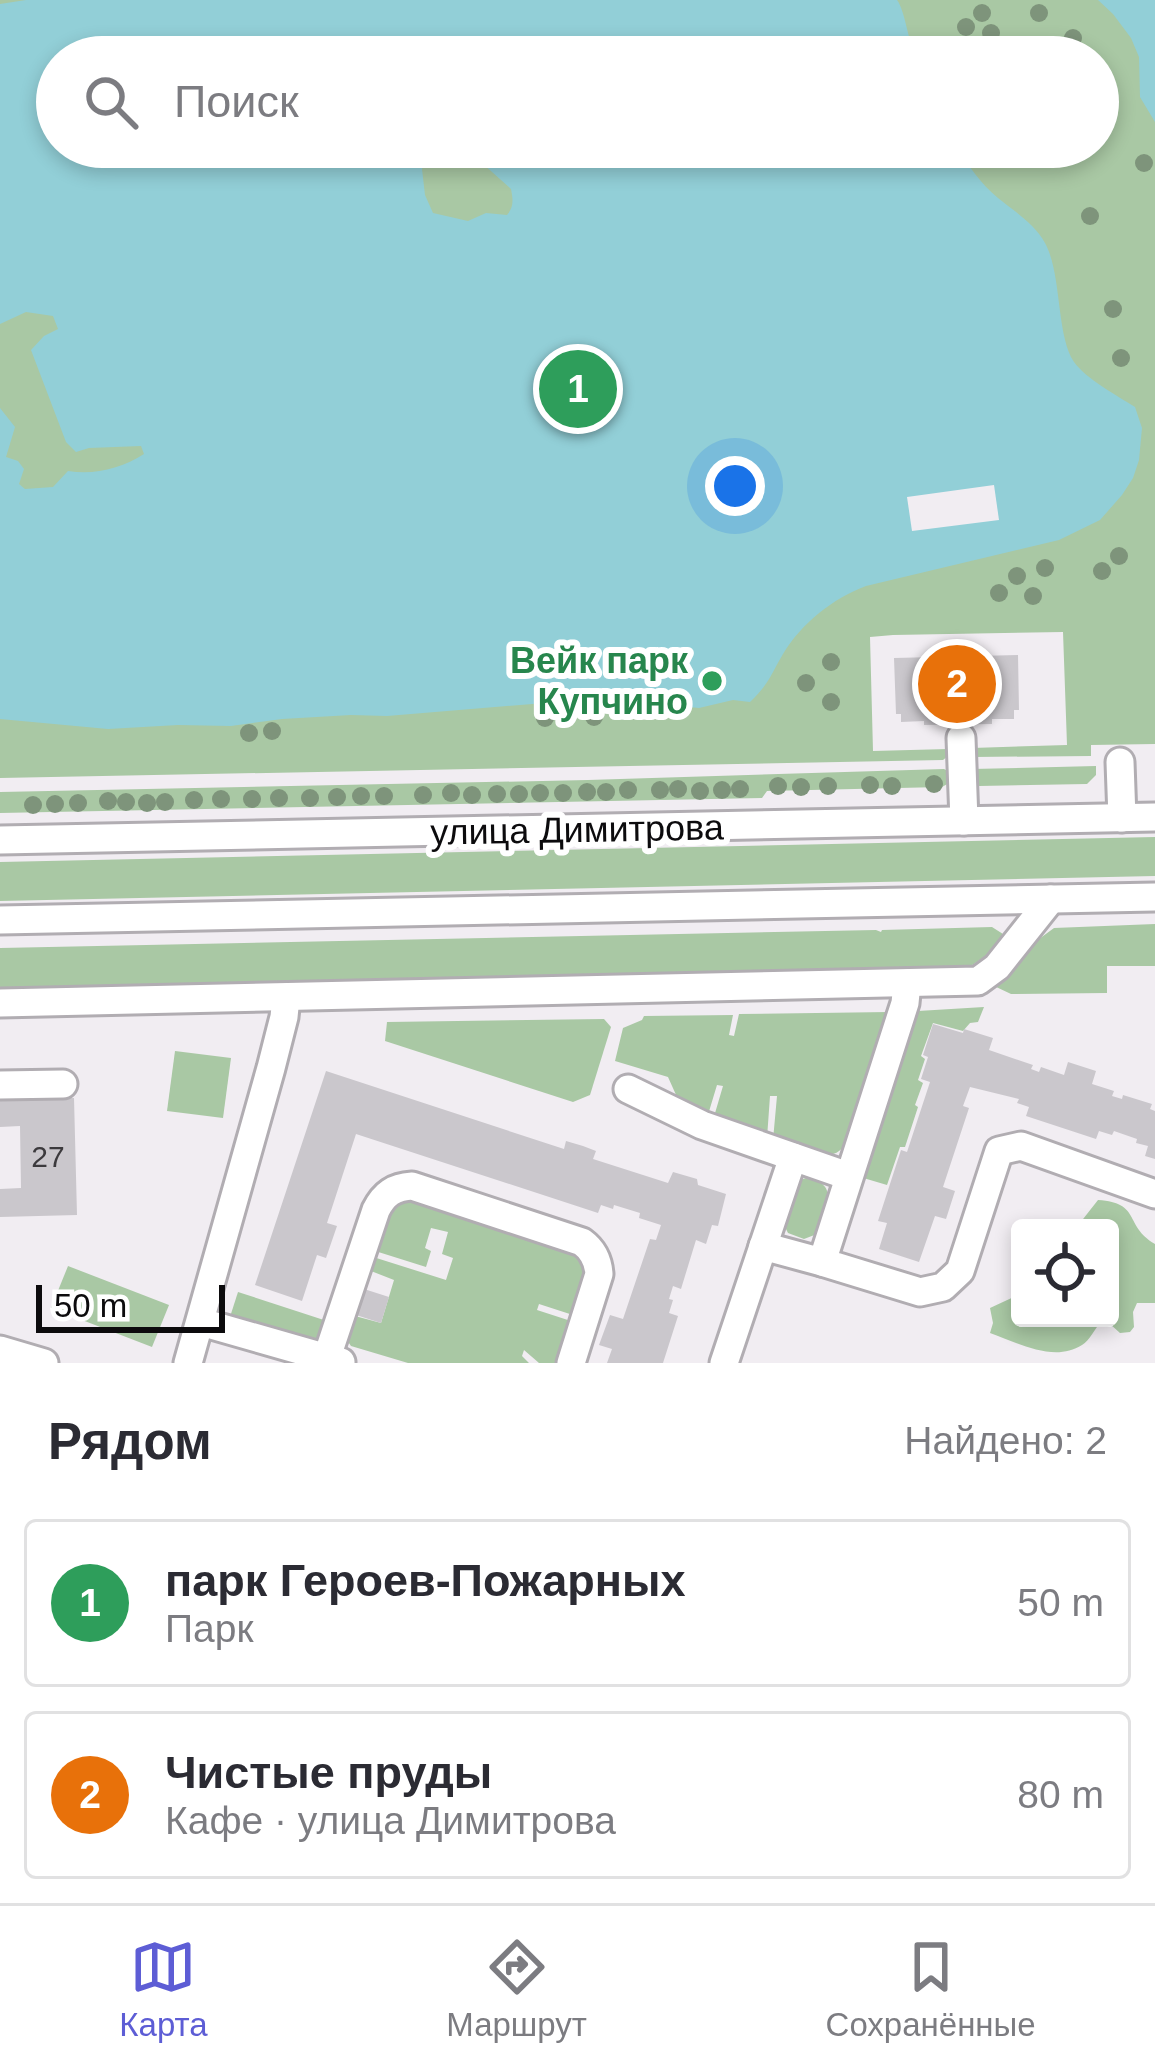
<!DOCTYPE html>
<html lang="ru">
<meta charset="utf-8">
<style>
:root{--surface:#fff;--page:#f7f7f7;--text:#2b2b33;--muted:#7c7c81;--line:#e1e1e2;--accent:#5d5dd5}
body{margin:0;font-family:Helvetica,sans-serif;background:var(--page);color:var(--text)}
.controls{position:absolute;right:36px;bottom:36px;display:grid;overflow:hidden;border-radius:12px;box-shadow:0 6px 18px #0003}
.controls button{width:108px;height:108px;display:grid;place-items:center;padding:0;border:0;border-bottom:3px solid var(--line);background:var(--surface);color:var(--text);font:60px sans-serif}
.scale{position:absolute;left:36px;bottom:30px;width:189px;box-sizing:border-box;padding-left:12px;border:6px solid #0c0b0d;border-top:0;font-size:33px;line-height:42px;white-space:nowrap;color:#0c0b0d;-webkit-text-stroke:9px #fff;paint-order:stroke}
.you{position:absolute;left:735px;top:486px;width:42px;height:42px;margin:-30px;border:9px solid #fff;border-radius:50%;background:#1a73e8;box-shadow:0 0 0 18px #1a73e833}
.badge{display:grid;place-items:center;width:78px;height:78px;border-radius:50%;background:var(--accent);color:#fff;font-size:39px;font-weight:700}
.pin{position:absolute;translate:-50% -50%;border:6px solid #fff;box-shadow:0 3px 12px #0006}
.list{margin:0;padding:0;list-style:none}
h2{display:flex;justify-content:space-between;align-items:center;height:156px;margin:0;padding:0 48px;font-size:51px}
h2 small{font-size:39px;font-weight:400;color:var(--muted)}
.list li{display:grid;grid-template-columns:78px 1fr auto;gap:36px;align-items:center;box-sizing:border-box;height:168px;margin:0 24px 24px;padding:0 24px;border:3px solid var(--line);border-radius:12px}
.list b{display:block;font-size:45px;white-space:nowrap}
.list p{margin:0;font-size:39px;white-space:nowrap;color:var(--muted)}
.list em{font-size:39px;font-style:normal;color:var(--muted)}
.icon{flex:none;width:66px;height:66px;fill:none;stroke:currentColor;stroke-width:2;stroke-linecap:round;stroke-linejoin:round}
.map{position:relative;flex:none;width:1155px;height:1363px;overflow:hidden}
.search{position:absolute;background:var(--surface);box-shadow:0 6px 18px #0003;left:36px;right:36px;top:36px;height:132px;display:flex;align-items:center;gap:30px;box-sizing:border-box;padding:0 42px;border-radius:66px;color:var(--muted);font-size:45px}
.sheet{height:540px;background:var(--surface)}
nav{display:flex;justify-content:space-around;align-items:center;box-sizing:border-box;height:168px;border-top:3px solid var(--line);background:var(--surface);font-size:33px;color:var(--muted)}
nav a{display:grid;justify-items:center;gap:6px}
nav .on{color:var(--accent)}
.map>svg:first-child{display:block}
.green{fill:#a9c8a4;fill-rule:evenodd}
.water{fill:#92cfd7}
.pier{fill:#f1edf2}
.building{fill:#cac7cc}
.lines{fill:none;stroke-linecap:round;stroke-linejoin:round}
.minor-casing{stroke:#b1adb2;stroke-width:33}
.minor{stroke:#fff;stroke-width:27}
.tree{fill:#7e947b}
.leisure-dot{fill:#2e9e5b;stroke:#fff;stroke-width:4.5}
.labels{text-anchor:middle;stroke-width:12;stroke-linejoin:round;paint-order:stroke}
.number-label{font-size:30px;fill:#3c3a3d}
.leisure-label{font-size:36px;font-weight:bold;fill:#27864d;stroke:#fff;text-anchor:end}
.street-label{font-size:36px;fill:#0c0b0d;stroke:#fff}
</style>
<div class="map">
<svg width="1155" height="1363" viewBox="0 0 1155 1363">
<rect width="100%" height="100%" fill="#f1edf2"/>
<g class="green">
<path d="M0 0H1155V744L1091 745V756L973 757 972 748 1067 745 1063 632 893 635 870 637 873 751 948 749V756L943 760 0 778ZM57 57H1098V147H57Z"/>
<polygon points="1096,766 1096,775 1087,784 979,786 975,784 972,769"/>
<polygon points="944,769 948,771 949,783 942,787 767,791 762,798 0,813 0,792 588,780"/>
<polygon points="1155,837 1155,876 0,901 0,862"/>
<polygon points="1155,924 1155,966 1107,966 1107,993 1011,994 992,985 1007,976 1039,939 1054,928"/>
<polygon points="992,927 1003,934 1000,946 968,968 88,987 84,985 83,987 0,989 0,948 876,930 881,932 882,930"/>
<polygon points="984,1007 978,1022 970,1023 963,1031 933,1023 921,1056 925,1059 918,1080 923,1083 915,1105 918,1107 905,1147 900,1147 887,1185 860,1177 910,1024 918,1011"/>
<path d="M889 1012 846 1144C840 1152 834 1155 824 1156L773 1140 777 1096H770L767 1138 713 1120 723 1086 717 1085 707 1118 681 1106 668 1077 615 1061 623 1028 642 1020 644 1016 733 1015 729 1035 734 1036 739 1014Z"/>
<polygon points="604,1019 611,1027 590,1095 573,1102 385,1041 387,1022"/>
<polygon points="175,1051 231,1058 223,1118 167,1111"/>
<path d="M806 1178C842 1183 825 1211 817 1234L804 1239 788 1233 783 1223 797 1181Z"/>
<polygon points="414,1195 581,1256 588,1275 576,1316 539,1304 537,1310 574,1322 560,1363 539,1363 524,1350 522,1356 529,1363 408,1363 351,1346 344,1336 355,1313 355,1316 381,1323 394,1280 371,1271 368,1264 370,1256 446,1280 453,1258 442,1254 448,1232 431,1228 425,1248 431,1251 426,1267 372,1250 393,1205"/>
<path d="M1098 1200C1142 1203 1123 1225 1155 1244V1303H1137L1133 1312 1134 1327 1130 1332 1120 1333 1110 1324 1100 1323C1094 1330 1090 1340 1082 1345 1054 1363 1018 1343 990 1333L993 1323 990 1308 1018 1295 1020 1289V1318H1110V1228H1076Z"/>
<polygon points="68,1266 169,1305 152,1347 51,1308"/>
<polygon points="238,1292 330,1322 323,1341 312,1344 229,1320"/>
</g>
<g class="water">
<path d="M26 0H897C904 8 909 42 915 57H57V147H429L422 169 425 195 433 213 468 221 486 213 507 215C514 207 513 199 511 189L464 147H956C968 165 981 184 998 198 1014 211 1035 224 1045 243 1062 274 1056 335 1074 362 1085 378 1119 397 1135 407L1142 428 1139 460 1133 478 1122 495 1100 520 1059 540 866 586C833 598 801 624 783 654 770 676 769 684 750 702L733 700 699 708 637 702 569 701 387 716 351 715 282 719 231 726 178 725 108 729 0 719V408L15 427 6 457 18 461 24 469 19 484 25 489 53 487 68 471C95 475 120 469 144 454L141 446 89 448 76 452 66 442 31 350 44 336 58 329 53 316 26 312 0 324V4Z"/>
<polygon points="1098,0 1155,0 1155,122 1140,97 1139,57 1131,38 1113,14"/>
</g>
<polygon class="pier" points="994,485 999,520 912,531 907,497"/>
<g class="building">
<polygon points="1018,655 1019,710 1014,710 1014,719 992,719 992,724 924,725 924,721 901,722 901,714 896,714 894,658"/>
<polygon points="933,1024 963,1033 964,1029 993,1038 989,1050 1033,1065 1031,1069 1039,1072 1041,1067 1064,1075 1068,1062 1096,1071 1092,1084 1114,1091 1112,1096 1122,1099 1123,1095 1152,1104 1150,1109 1155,1111 1155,1159 1145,1156 1148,1146 1136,1143 1137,1139 1114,1131 1112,1135 1099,1131 1096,1139 1026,1116 1029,1107 1017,1103 1019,1099 970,1087 963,1106 969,1108 943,1187 955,1191 946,1219 935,1216 919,1262 879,1249 887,1223 878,1221 901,1150 907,1152 930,1082 921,1079 928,1057 923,1055"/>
<polygon points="326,1071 564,1149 566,1141 583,1146 596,1151 593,1159 668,1183 673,1172 697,1179 698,1185 726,1194 718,1226 712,1225 706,1244 696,1240 681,1289 673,1286 669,1299 673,1300 669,1313 678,1316 663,1363 607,1363 612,1349 599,1345 610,1315 623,1319 650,1239 656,1240 661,1225 639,1218 640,1213 614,1205 613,1209 601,1205 598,1213 356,1134 327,1223 337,1226 326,1258 317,1255 302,1301 255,1285"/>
<polygon points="74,1098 77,1215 0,1217 0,1189 21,1188 20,1126 0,1127 0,1100"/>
<polygon points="364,1289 389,1297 381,1323 356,1315"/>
</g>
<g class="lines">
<defs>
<g id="minor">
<polyline points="961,738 964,821"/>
<polyline points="1120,762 1122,818"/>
<polyline points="0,840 1155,817"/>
<polyline points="0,920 1155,897"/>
<polyline points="907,983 905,1003 822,1262 920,1292 943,1287 960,1271 999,1151 1021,1146 1155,1194"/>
<polyline points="0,1003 978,981 997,967 1051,899"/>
<polyline points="0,1085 63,1084"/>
<polyline points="628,1089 702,1125 848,1176"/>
<polyline points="763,1246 822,1262"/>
<polyline points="201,1322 341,1362"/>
<polyline points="0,1350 44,1363"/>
<polyline points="188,1363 271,1068 284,1017 286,997"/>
<path d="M325 1363 376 1210C384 1194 394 1187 412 1186L582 1242C593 1250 598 1260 599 1274L571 1363"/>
<polyline points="724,1363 793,1157"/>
</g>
</defs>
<use href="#minor" class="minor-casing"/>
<use href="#minor" class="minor"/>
</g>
<g class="tree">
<circle cx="982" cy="13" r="9"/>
<circle cx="1039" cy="13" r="9"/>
<circle cx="966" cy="27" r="9"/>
<circle cx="991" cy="33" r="9"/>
<circle cx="1073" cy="38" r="9"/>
<circle cx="1055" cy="46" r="9"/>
<circle cx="1144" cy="163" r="9"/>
<circle cx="1090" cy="216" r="9"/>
<circle cx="1113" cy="309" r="9"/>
<circle cx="1121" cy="358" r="9"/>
<circle cx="1119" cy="556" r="9"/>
<circle cx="1045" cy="568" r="9"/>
<circle cx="1102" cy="571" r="9"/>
<circle cx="1017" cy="576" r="9"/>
<circle cx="999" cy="593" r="9"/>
<circle cx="1033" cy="596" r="9"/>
<circle cx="831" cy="662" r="9"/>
<circle cx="806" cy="683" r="9"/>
<circle cx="831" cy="702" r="9"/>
<circle cx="564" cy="717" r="9"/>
<circle cx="594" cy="717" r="9"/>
<circle cx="545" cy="718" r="9"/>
<circle cx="272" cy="731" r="9"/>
<circle cx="249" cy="733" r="9"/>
<circle cx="934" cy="784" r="9"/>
<circle cx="870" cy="785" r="9"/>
<circle cx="778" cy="786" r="9"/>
<circle cx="828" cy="786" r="9"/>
<circle cx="892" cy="786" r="9"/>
<circle cx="801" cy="787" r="9"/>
<circle cx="678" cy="789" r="9"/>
<circle cx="740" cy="789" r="9"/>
<circle cx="628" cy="790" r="9"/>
<circle cx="660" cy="790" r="9"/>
<circle cx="722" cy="790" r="9"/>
<circle cx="700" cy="791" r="9"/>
<circle cx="587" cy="792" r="9"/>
<circle cx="606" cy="792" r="9"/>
<circle cx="451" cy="793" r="9"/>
<circle cx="540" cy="793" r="9"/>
<circle cx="563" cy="793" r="9"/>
<circle cx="497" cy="794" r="9"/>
<circle cx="519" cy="794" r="9"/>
<circle cx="423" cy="795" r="9"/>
<circle cx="472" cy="795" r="9"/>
<circle cx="361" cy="796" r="9"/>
<circle cx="384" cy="796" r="9"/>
<circle cx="337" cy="797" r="9"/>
<circle cx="279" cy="798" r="9"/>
<circle cx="310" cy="798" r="9"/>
<circle cx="221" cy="799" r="9"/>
<circle cx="252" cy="799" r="9"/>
<circle cx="194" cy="800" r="9"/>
<circle cx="108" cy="801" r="9"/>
<circle cx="126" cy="802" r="9"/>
<circle cx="165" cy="802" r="9"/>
<circle cx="78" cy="803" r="9"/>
<circle cx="147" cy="803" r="9"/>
<circle cx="55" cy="804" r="9"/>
<circle cx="33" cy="805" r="9"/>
</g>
<circle class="leisure-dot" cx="712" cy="681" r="12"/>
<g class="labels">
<g class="number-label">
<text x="48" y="1167">27</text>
</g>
<g class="leisure-label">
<text x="688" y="673">Вейк парк<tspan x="688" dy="41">Купчино</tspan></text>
</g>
<g class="street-label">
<text transform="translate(577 829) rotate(-1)" y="13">улица Димитрова</text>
</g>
</g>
</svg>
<div class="controls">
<button><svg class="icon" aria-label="locate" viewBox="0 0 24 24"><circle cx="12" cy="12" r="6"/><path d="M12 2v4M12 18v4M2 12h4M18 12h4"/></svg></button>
</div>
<div class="scale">50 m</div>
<div class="you"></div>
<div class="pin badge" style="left:578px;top:389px;background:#2e9e5b">1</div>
<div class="pin badge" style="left:957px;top:684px;background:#e8710a">2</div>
<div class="search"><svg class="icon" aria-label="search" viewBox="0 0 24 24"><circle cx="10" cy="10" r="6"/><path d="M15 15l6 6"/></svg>Поиск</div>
</div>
<section class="sheet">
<h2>Рядом<small>Найдено: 2</small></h2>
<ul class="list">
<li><span class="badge" style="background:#2e9e5b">1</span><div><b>парк Героев-Пожарных</b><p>Парк</p></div><em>50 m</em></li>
<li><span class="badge" style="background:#e8710a">2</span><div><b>Чистые пруды</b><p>Кафе · улица Димитрова</p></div><em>80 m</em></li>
</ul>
</section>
<nav>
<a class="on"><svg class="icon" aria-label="map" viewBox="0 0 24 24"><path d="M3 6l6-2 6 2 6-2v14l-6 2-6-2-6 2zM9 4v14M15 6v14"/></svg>Карта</a>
<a><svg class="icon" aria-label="directions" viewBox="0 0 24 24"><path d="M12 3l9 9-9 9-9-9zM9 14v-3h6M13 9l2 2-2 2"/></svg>Маршрут</a>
<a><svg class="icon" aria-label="saved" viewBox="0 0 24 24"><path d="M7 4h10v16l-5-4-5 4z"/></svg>Сохранённые</a>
</nav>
